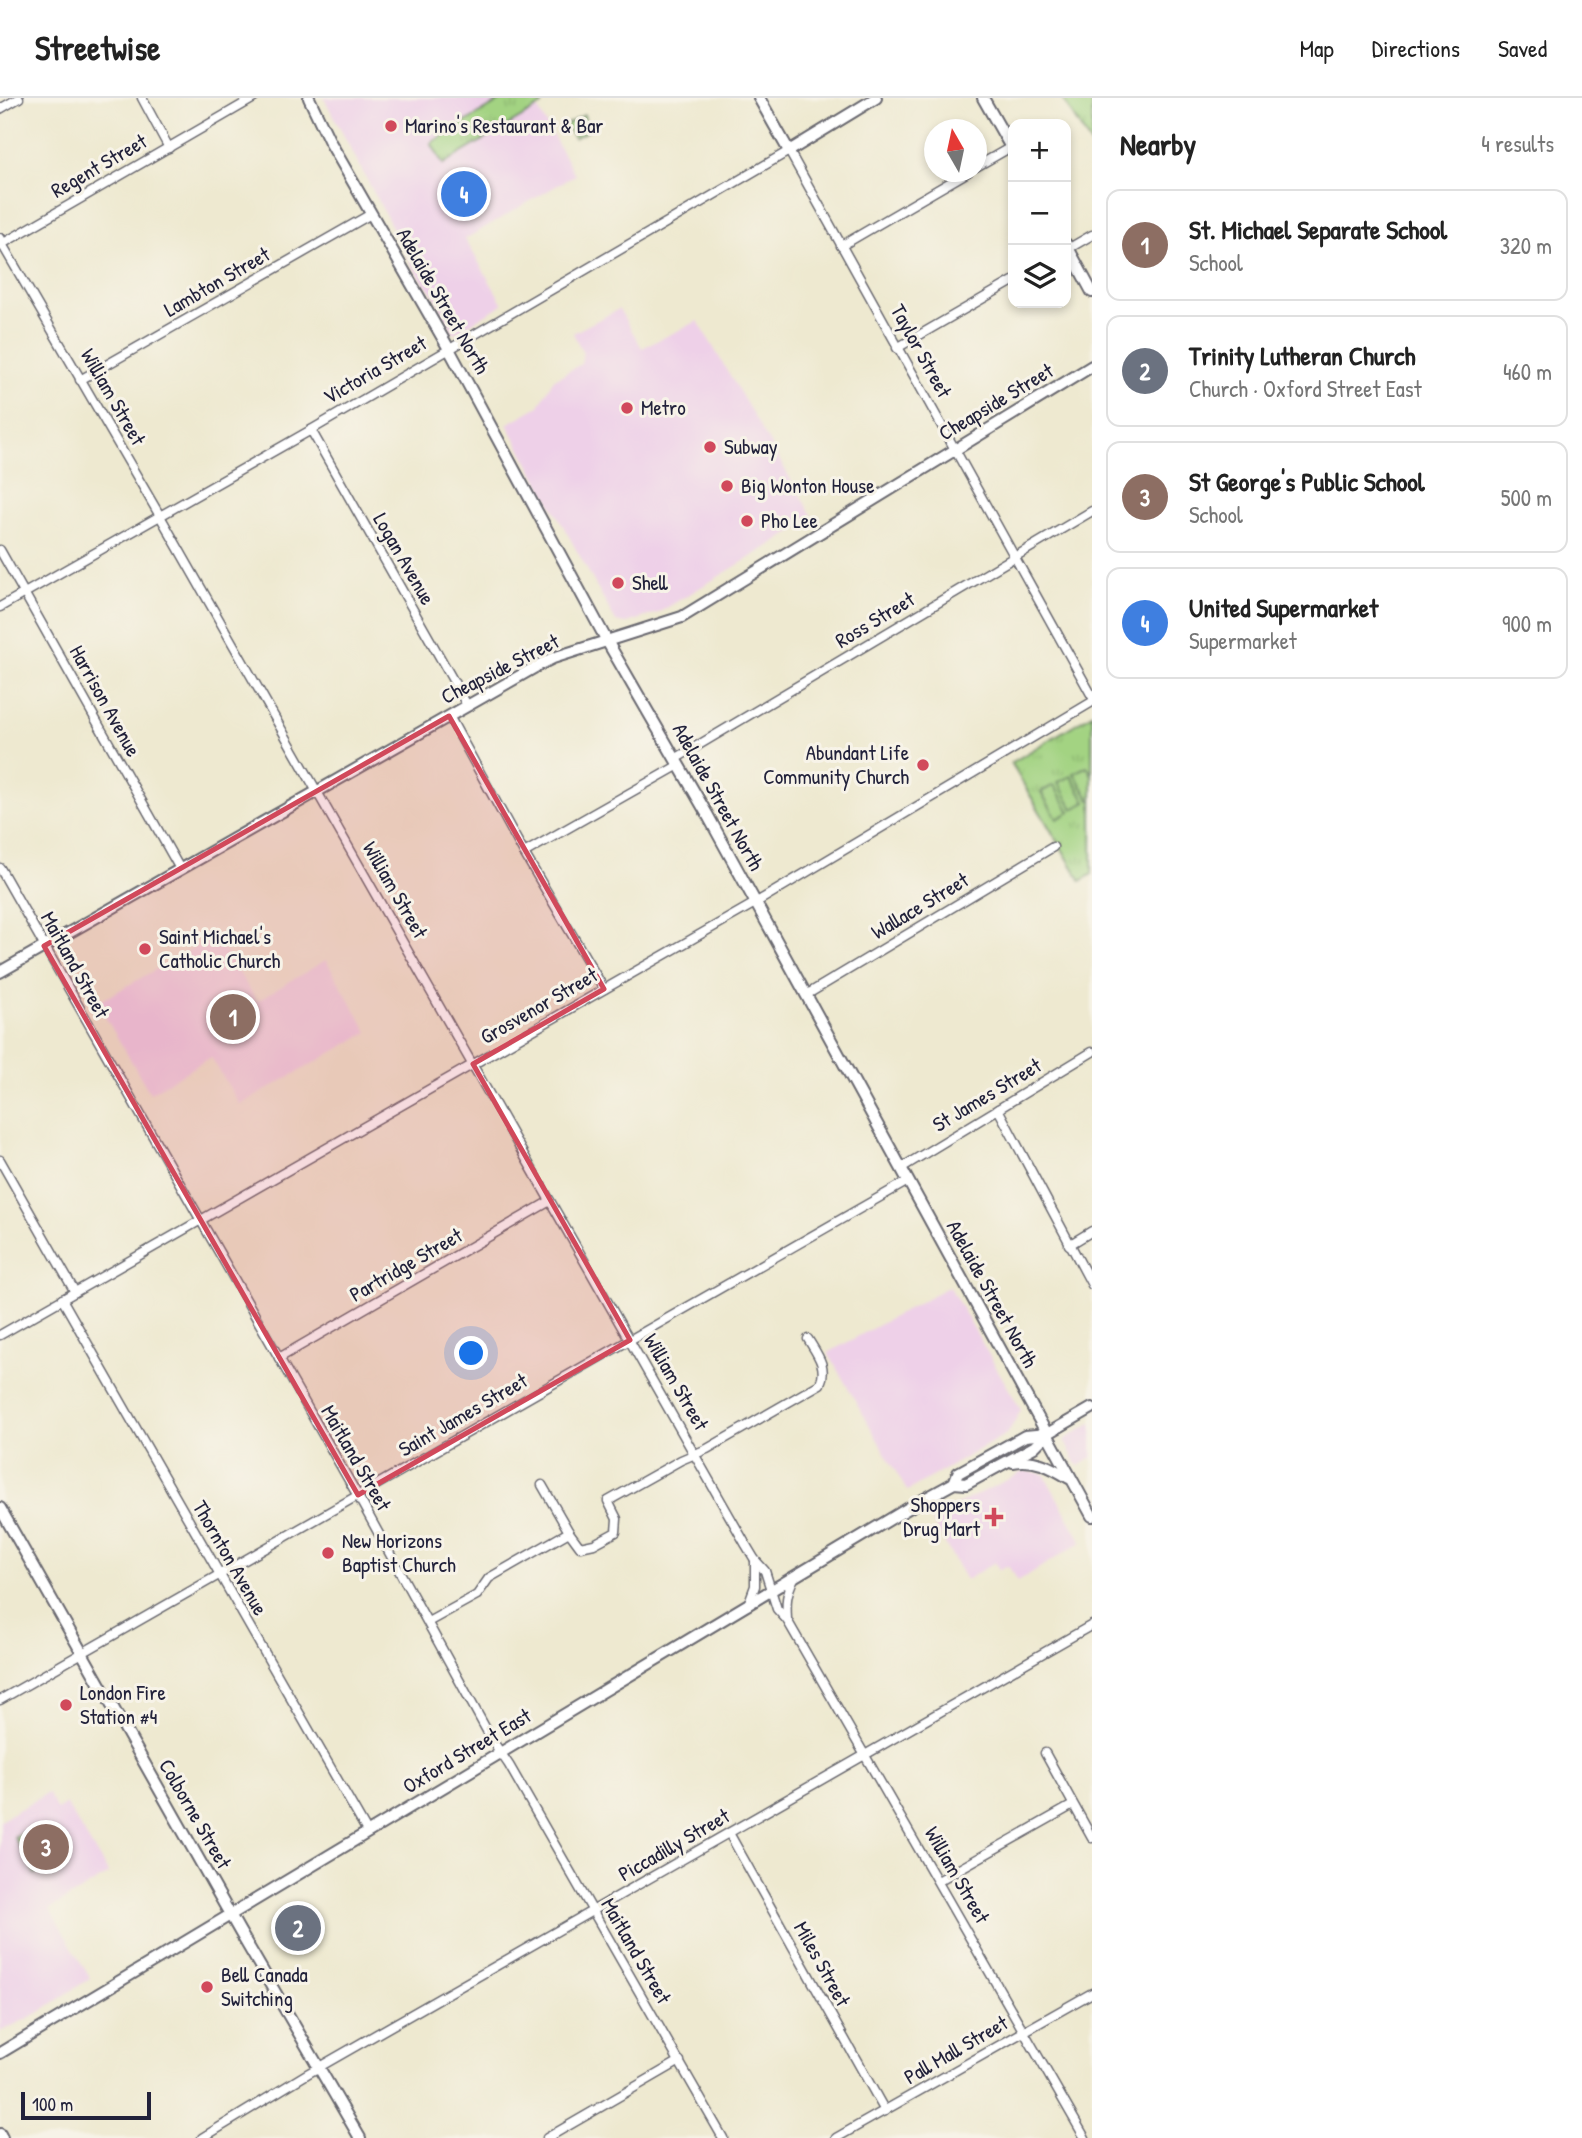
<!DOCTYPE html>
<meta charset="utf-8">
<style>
:root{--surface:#fff;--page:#f2f2f2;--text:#222;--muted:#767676;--line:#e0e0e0;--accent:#0f766e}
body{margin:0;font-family:"Patrick Hand",sans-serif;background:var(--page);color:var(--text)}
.controls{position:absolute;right:21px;top:21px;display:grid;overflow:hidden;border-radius:14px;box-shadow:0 4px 10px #0003}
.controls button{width:63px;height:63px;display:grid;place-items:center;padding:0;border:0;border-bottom:2px solid var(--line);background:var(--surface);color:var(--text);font:35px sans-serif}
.compass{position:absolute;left:924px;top:21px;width:63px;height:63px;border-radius:50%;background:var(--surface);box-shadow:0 4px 10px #0003;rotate:351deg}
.scale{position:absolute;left:21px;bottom:18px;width:130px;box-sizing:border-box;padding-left:7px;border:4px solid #22223b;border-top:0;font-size:19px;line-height:24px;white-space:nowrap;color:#22223b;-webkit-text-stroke:5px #f7f3e8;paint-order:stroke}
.you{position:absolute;left:472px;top:1256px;width:24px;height:24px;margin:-18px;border:5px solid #fff;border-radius:50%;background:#1a73e8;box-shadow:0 0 0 10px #1a73e833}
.badge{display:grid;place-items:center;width:46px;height:46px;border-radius:50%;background:var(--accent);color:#fff;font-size:23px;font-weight:700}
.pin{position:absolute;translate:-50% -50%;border:4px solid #fff;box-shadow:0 2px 7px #0006}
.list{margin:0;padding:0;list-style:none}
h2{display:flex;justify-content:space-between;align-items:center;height:91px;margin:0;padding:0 28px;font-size:30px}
h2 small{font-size:23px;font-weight:400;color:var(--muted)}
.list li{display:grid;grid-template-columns:46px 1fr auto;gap:21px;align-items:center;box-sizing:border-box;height:112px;margin:0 14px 14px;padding:0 14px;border:2px solid var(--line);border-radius:14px}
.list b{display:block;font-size:26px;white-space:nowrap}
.list p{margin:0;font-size:23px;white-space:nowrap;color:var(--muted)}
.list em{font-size:23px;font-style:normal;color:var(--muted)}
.icon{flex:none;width:38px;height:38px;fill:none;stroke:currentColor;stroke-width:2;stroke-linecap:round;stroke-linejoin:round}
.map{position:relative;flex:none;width:1092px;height:2040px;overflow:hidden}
header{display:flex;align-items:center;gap:42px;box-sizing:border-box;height:98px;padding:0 35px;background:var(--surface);border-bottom:2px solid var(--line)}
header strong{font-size:33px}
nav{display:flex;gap:38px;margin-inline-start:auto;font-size:24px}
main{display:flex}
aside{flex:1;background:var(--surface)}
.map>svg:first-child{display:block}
.built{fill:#eed0e8}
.grass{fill:url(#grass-tufts);stroke:#627a5e;stroke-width:2}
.pitch{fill:#a3d382;stroke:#627a5e;stroke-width:2}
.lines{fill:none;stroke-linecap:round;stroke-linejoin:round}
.street-casing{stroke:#69686f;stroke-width:11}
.secondary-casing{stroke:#69686f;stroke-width:14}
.street{stroke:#fff;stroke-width:8}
.secondary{stroke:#fff;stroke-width:10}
.marked{fill:#d1495b;fill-opacity:0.2;stroke:#d1495b;stroke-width:5;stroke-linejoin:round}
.poi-dot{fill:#d1495b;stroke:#f7f3e8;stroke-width:2.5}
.labels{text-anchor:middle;stroke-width:6;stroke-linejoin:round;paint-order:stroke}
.poi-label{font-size:21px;fill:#22223b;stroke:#f7f3e8;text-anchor:start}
.street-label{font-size:21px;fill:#22223b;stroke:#f7f3e8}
</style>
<header>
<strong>Streetwise</strong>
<nav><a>Map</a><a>Directions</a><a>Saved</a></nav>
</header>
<main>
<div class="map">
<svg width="1092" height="2040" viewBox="0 0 1092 2040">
<defs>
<pattern id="grass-tufts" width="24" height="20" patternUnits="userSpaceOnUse" patternTransform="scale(1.75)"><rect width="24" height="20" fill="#a3d382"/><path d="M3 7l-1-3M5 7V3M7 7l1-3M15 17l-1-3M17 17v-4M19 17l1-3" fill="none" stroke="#8cb571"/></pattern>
</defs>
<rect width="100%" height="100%" fill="#f7f3e8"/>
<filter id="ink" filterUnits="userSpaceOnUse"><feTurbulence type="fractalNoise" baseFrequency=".0143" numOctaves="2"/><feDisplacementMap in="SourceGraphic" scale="14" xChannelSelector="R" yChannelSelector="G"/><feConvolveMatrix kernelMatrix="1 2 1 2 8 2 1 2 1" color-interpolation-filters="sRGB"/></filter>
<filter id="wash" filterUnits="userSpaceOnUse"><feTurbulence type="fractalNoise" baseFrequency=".00686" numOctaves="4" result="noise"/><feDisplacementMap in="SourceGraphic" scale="28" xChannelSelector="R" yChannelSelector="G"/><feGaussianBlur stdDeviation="1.57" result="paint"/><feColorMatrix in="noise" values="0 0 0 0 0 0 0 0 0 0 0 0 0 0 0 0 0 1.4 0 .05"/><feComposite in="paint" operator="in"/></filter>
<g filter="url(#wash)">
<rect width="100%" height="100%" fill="#eee9d0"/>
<g class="built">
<polygon points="324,0 532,0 575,77 465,141 503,206 454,235 435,199 414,171"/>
<polygon points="619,211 642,250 698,223 814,421 658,515 624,526 616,524 507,326 539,308 553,282 581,266 583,255 573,235"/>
<polygon points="215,838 257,903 326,862 368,934 240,1007 211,959 150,995 97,905"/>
<polygon points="949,1188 1021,1312 1008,1335 907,1393 828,1255"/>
<polygon points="1092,1325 1092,1360 1078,1368 1064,1342"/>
<polygon points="1025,1373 1044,1376 1082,1444 1018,1483 1008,1468 999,1472 995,1464 966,1482 930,1420"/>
<polygon points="48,1695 57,1712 66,1706 109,1776 50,1811 90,1880 40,1914 0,1934 0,1722"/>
</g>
<g class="grass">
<polygon points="505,0 538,0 542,7 443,66 431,45"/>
<polygon points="1062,0 1092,0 1092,48"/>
<polygon points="584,17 588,33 574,40 565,27"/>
<polygon points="1092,616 1092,776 1081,783 1011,665"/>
</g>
<g class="pitch">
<polygon points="1087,668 1092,677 1092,701 1090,702 1074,675"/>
<polygon points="1071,678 1086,704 1073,711 1058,684"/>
<polygon points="1054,687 1070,714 1057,721 1041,694"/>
<polygon points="31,1730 52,1767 35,1776 14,1739"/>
</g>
</g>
<g filter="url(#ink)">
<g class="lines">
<defs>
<g id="street">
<polyline points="142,0 169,50"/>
<polyline points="254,0 2,146 160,418 746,1447 755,1462 765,1473 777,1511 787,1522 1085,2040"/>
<polyline points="0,11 19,0"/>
<polyline points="976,69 1011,49"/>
<polyline points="841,148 968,74"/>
<polyline points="1066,152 1092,137"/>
<polyline points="897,250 1013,183"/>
<polyline points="80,282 371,116"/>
<polyline points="311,332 467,607"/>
<polyline points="0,452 180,771"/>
<polyline points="0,509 311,332 789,53 1092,598"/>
<polyline points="449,618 524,755 604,891"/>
<polyline points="675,661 1092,413"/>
<polyline points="524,755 679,667"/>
<polyline points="0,770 363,1407 492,1642 509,1667 723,2040"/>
<polyline points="806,897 1053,749"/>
<polyline points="998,1011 1092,1187"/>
<polyline points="0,1062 75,1194"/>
<polyline points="901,1070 1092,954"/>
<polyline points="1069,1147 1092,1133"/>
<polyline points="62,1201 368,1735"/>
<polyline points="0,1237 755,805 1092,604"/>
<polyline points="279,1260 550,1103"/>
<path d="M542 1387 569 1434 580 1449 594 1446 616 1434 617 1421 608 1403 681 1362 707 1351 820 1286C828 1269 817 1256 808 1241"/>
<polyline points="748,1507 755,1488 755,1462"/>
<path d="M787 1522C786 1503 786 1497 794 1480"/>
<polyline points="428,1524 477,1497 489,1480 569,1434"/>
<polyline points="0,1602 908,1083"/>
<polyline points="1045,1655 1092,1740"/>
<polyline points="729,1735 885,2013"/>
<polyline points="938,1783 1073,1707"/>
<polyline points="202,2040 307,1976 1092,1527"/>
<polyline points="547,2040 680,1963"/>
<polyline points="836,2040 1092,1895"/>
</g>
<g id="secondary">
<polyline points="309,0 330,44 449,251 607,543 707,716 1092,1418"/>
<polyline points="759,0 789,53 876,0"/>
<polyline points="983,0 1013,53"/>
<polyline points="0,141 2,146 0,147"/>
<polyline points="1066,146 1092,194"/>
<polyline points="0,874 539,567 553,560 682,519 1092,268"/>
<path d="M1013 1364C1035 1360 1051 1369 1069 1380"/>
<polyline points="954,1385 958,1375 1025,1338 1047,1336"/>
<polyline points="0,1410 240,1834 360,2040"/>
<polyline points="0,1955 912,1408 954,1385 966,1386 999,1368 1034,1349 1047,1336 1092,1310"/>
<polyline points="0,2036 2,2040"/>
</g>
</defs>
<use href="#street" class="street-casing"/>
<use href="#secondary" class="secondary-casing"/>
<use href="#street" class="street"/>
<use href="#secondary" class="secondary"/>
</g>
</g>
<path class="marked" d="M449 618 604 891 473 966 630 1242 358 1397 44 848Z"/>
<g class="poi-dot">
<circle cx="391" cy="28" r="7"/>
<circle cx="627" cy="310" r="7"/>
<circle cx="710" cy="349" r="7"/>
<circle cx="727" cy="388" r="7"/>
<circle cx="747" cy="423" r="7"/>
<circle cx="618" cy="485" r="7"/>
<circle cx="923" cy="667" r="7"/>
<circle cx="145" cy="851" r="7"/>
<path d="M990.5 1408.5h7v7h7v7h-7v7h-7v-7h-7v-7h7z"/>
<circle cx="328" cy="1455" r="7"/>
<circle cx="66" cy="1607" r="7"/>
<circle cx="207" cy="1889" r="7"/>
</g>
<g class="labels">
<g class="poi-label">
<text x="405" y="35">Marino's Restaurant &amp; Bar</text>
<text x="641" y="317">Metro</text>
<text x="724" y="356">Subway</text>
<text x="741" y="395">Big Wonton House</text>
<text x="761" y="430">Pho Lee</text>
<text x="632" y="492">Shell</text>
<text x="909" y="662" text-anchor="end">Abundant Life<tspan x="909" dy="24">Community Church</tspan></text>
<text x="159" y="846">Saint Michael's<tspan x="159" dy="24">Catholic Church</tspan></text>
<text x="980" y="1414" text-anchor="end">Shoppers<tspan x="980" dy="24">Drug Mart</tspan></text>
<text x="342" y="1450">New Horizons<tspan x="342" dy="24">Baptist Church</tspan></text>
<text x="80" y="1602">London Fire<tspan x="80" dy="24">Station #4</tspan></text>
<text x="221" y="1884">Bell Canada<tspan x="221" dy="24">Switching</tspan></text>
</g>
<g class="street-label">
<text transform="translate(99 68) rotate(-30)" y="7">Regent Street</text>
<text transform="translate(217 184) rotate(-30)" y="7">Lambton Street</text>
<text transform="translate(443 203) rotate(60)" y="7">Adelaide Street North</text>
<text transform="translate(921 253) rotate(61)" y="7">Taylor Street</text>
<text transform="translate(375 272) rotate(-30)" y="7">Victoria Street</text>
<text transform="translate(113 299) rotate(60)" y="7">William Street</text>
<text transform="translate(996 304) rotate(-31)" y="7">Cheapside Street</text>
<text transform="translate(404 461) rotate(60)" y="7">Logan Avenue</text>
<text transform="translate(875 522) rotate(-31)" y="7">Ross Street</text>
<text transform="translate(500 571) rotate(-27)" y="7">Cheapside Street</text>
<text transform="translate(105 603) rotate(61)" y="7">Harrison Avenue</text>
<text transform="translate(718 699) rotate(61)" y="7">Adelaide Street North</text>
<text transform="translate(395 792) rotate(60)" y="7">William Street</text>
<text transform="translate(920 808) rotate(-31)" y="7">Wallace Street</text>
<text transform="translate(75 867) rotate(61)" y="7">Maitland Street</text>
<text transform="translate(539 908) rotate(-30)" y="7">Grosvenor Street</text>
<text transform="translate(987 997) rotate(-31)" y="7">St James Street</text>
<text transform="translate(406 1167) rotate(-30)" y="7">Partridge Street</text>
<text transform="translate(992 1196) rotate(61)" y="7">Adelaide Street North</text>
<text transform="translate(676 1284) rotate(60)" y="7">William Street</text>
<text transform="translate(463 1317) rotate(-30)" y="7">Saint James Street</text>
<text transform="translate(356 1360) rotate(60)" y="7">Maitland Street</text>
<text transform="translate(230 1460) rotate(60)" y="7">Thornton Avenue</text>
<text transform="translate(467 1653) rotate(-31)" y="7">Oxford Street East</text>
<text transform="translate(195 1716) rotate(60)" y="7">Colborne Street</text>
<text transform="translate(674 1747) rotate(-30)" y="7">Piccadilly Street</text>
<text transform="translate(957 1777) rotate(60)" y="7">William Street</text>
<text transform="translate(636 1853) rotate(60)" y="7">Maitland Street</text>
<text transform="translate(822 1866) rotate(61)" y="7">Miles Street</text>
<text transform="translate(956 1952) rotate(-30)" y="7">Pall Mall Street</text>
</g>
</g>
</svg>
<div class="controls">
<button>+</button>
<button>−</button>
<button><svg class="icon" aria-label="layers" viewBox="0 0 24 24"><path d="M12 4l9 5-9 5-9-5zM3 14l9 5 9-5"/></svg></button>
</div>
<svg class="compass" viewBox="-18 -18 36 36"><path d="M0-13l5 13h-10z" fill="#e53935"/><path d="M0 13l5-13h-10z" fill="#767676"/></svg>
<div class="scale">100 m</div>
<div class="you"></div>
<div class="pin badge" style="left:233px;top:919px;background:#8d6e63">1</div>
<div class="pin badge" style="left:298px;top:1830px;background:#6b7280">2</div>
<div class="pin badge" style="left:46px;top:1749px;background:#8d6e63">3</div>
<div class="pin badge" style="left:464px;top:96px;background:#3f7fe0">4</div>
</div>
<aside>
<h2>Nearby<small>4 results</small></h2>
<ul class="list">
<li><span class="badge" style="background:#8d6e63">1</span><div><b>St. Michael Separate School</b><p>School</p></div><em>320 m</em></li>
<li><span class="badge" style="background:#6b7280">2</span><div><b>Trinity Lutheran Church</b><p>Church · Oxford Street East</p></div><em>460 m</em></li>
<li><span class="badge" style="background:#8d6e63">3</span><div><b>St George's Public School</b><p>School</p></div><em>500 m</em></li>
<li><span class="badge" style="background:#3f7fe0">4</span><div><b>United Supermarket</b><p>Supermarket</p></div><em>900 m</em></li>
</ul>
</aside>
</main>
